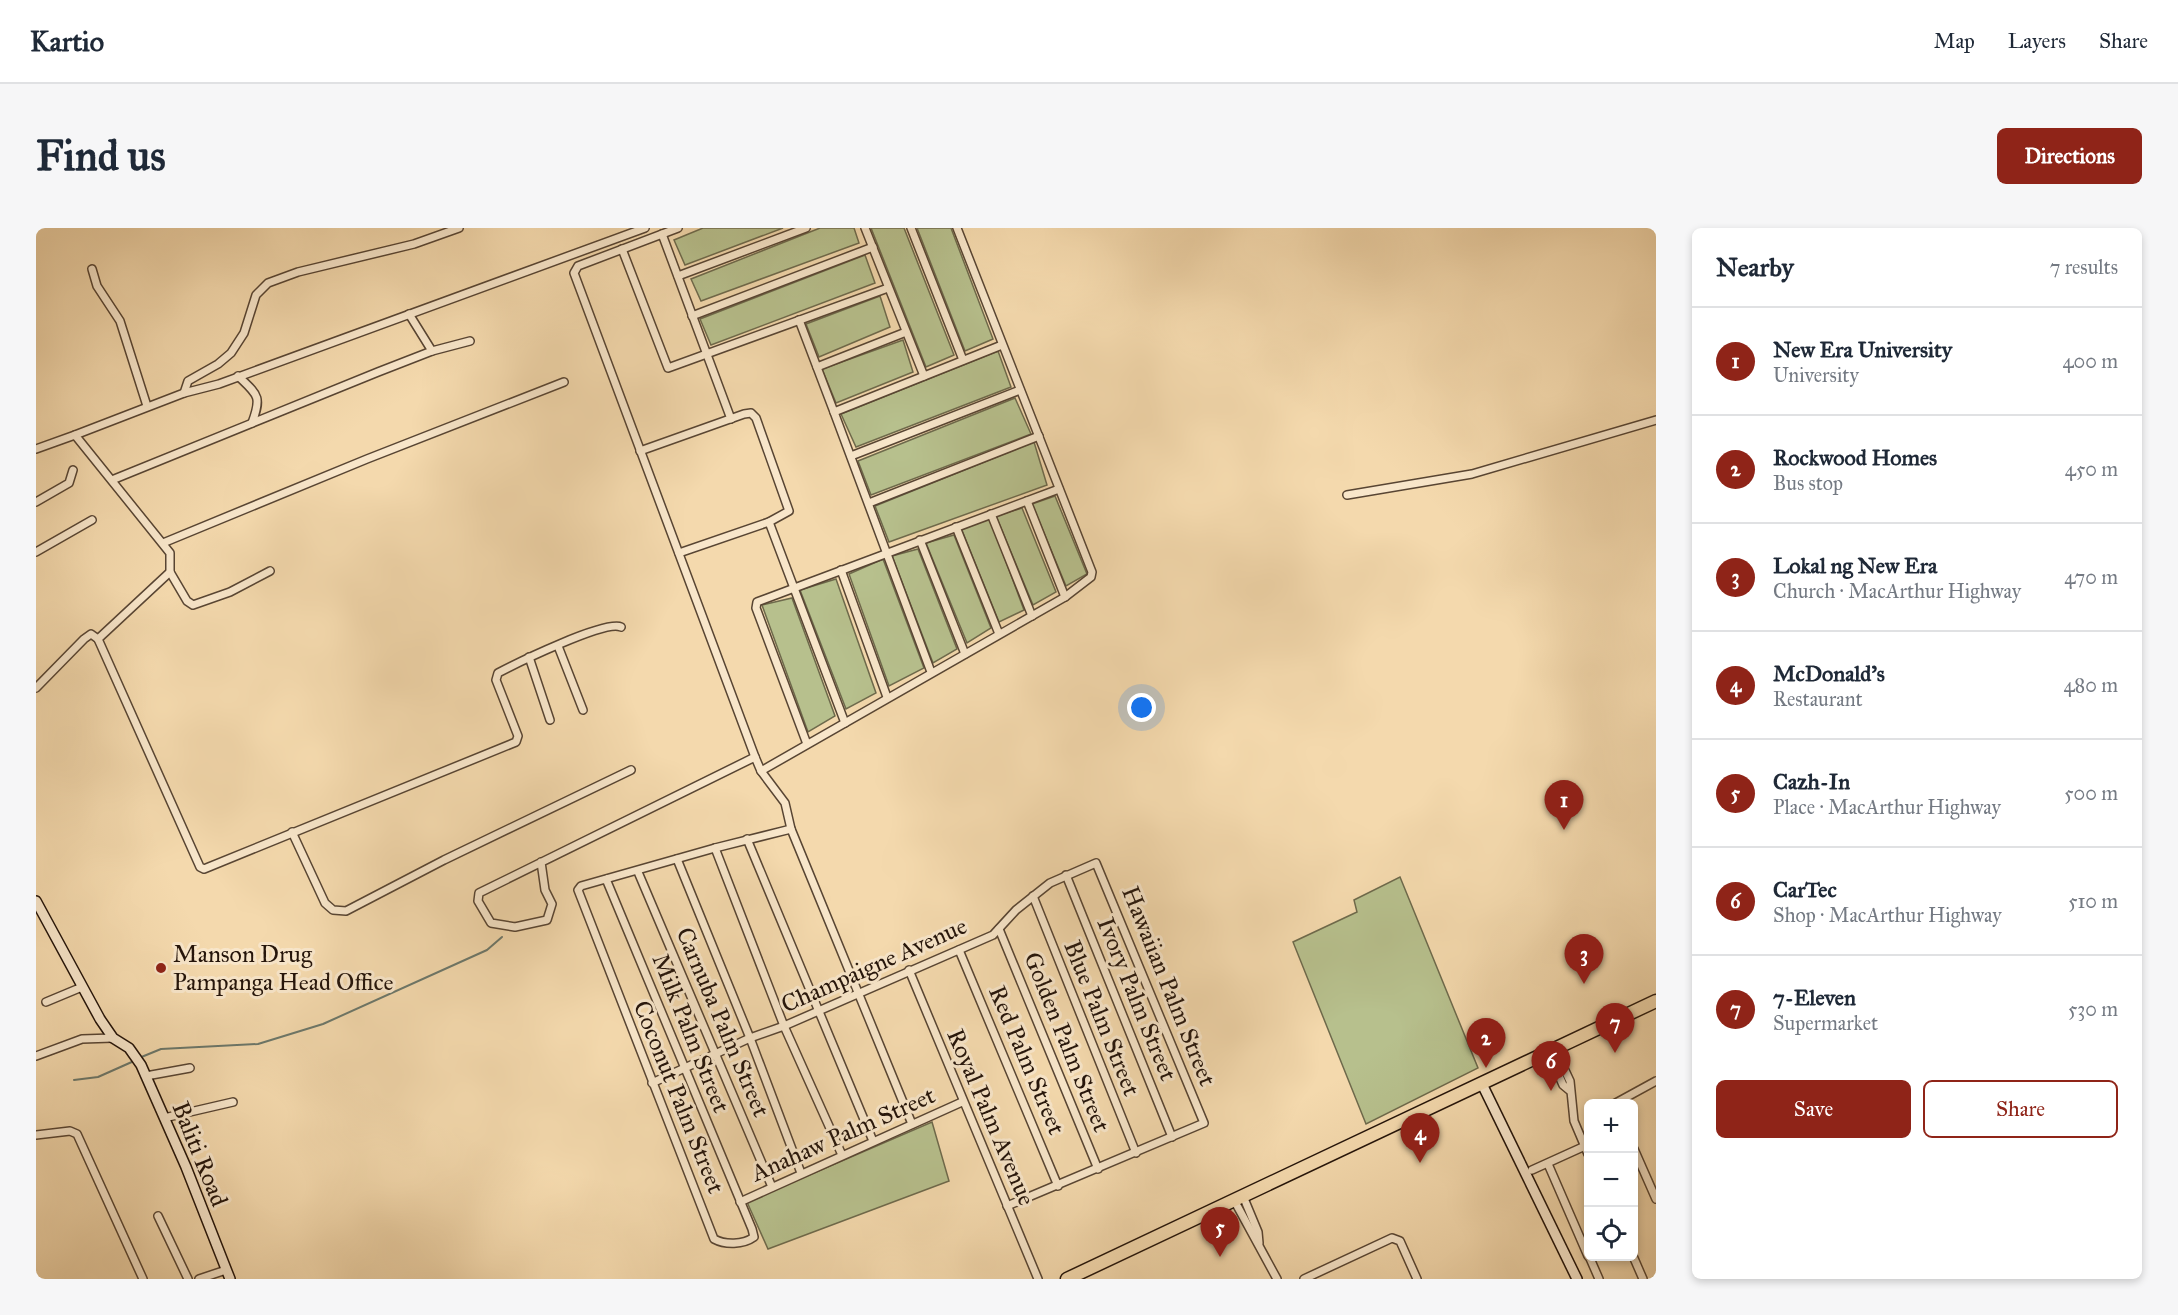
<!DOCTYPE html>
<meta charset="utf-8">
<style>
:root{--surface:#fff;--page:#f6f6f7;--text:#1f2937;--muted:#747a83;--line:#e0e1e3;--accent:#8f2418}
body{margin:0;font-family:"IM FELL Great Primer",serif;background:var(--page);color:var(--text)}
.controls{position:absolute;right:18px;bottom:18px;display:grid;overflow:hidden;border-radius:9px;box-shadow:0 3px 9px #0003}
.controls button{width:54px;height:54px;display:grid;place-items:center;padding:0;border:0;border-bottom:2px solid var(--line);background:var(--surface);color:var(--text);font:30px sans-serif}
.you{position:absolute;left:1106px;top:480px;width:21px;height:21px;margin:-15px;border:4px solid #fff;border-radius:50%;background:#1a73e8;box-shadow:0 0 0 9px #1a73e833}
.badge{display:grid;place-items:center;width:39px;height:39px;border-radius:50%;background:var(--accent);color:#fff;font-size:20px;font-weight:700}
.pin{position:absolute;translate:-50% -50px;filter:drop-shadow(0 2px 3px #0008)}
.pin::after{content:'';position:absolute;top:32px;width:21px;height:18px;background:inherit;clip-path:polygon(0 0,100% 0,50% 100%)}
.list{margin:0;padding:0;list-style:none}
h2{display:flex;justify-content:space-between;align-items:center;height:78px;margin:0;padding:0 24px;font-size:26px}
h2 small{font-size:20px;font-weight:400;color:var(--muted)}
.list li{display:grid;grid-template-columns:39px 1fr auto;gap:18px;align-items:center;box-sizing:border-box;height:108px;padding:0 24px;border-top:2px solid var(--line)}
.list b{display:block;font-size:22px;white-space:nowrap}
.list p{margin:0;font-size:20px;white-space:nowrap;color:var(--muted)}
.list em{font-size:20px;font-style:normal;color:var(--muted)}
.actions{display:flex;gap:12px;padding:18px 24px}
.actions a{flex:1;padding:14px 0;border:2px solid var(--accent);border-radius:9px;text-align:center;font-size:21px;color:var(--accent)}
.actions .main{background:var(--accent);color:#fff}
.icon{flex:none;width:33px;height:33px;fill:none;stroke:currentColor;stroke-width:2;stroke-linecap:round;stroke-linejoin:round}
.map{position:relative;flex:none;width:1620px;height:1051px;overflow:hidden;border-radius:9px}
header{display:flex;align-items:center;gap:36px;box-sizing:border-box;height:84px;padding:0 30px;background:var(--surface);border-bottom:2px solid var(--line)}
header strong{font-size:28px}
nav{display:flex;gap:33px;margin-inline-start:auto;font-size:21px}
.intro{display:flex;align-items:center;justify-content:space-between;box-sizing:border-box;height:144px;padding:0 36px}
h1{margin:0;font-size:42px}
.button{padding:15px 27px;border-radius:9px;background:var(--accent);color:#fff;font-size:21px;font-weight:700}
main{display:flex;gap:36px;padding:0 36px}
aside{flex:1;background:var(--surface);border-radius:9px;box-shadow:0 3px 9px #0003}
.map>svg:first-child{display:block}
.green{fill:#b7c08d;stroke:#6e6a4c;stroke-width:1.5}
.lines{fill:none;stroke-linecap:round;stroke-linejoin:round}
.stream{stroke:#6c786b;stroke-width:2}
.street-casing{stroke:#584533;stroke-width:10}
.secondary-casing{stroke:#24140a;stroke-width:12}
.highway-casing{stroke:#24140a;stroke-width:15}
.street{stroke:#f8e6ca;stroke-width:7}
.secondary{stroke:#f8e6ca;stroke-width:9}
.highway{stroke:#f4d9ad;stroke-width:12}
.poi-dot{fill:#8f2418;stroke:#f8e6ca;stroke-width:2}
.labels{text-anchor:middle;stroke-width:6;stroke-linejoin:round;paint-order:stroke}
.poi-label{font-size:24px;fill:#24140a;stroke:#f8e6ca;text-anchor:start}
.street-label{font-size:24px;fill:#24140a;stroke:#f8e6ca}
</style>
<header>
<strong>Kartio</strong>
<nav><a>Map</a><a>Layers</a><a>Share</a></nav>
</header>
<div class="intro"><h1>Find us</h1><a class="button">Directions</a></div>
<main>
<div class="map">
<svg width="1620" height="1051" viewBox="0 0 1620 1051">
<rect width="100%" height="100%" fill="#f4d9ad"/>
<filter id="stains"><feTurbulence type="fractalNoise" baseFrequency=".00333" numOctaves="4"/><feColorMatrix values="0 0 0 0 .2 0 0 0 0 .09 0 0 0 0 .02 0 0 0 .5 -.17"/></filter>
<radialGradient id="worn" r=".72"><stop offset=".6" stop-color="#630" stop-opacity="0"/><stop offset="1" stop-color="#630" stop-opacity=".3"/></radialGradient>
<g class="green">
<polygon points="667,0 747,0 649,37 638,12"/>
<polygon points="784,0 818,0 823,15 665,73 655,51"/>
<polygon points="835,0 868,0 918,127 890,139"/>
<polygon points="881,0 915,0 957,111 929,123"/>
<polygon points="829,27 839,55 675,117 664,91"/>
<polygon points="844,68 854,99 783,129 770,96"/>
<polygon points="867,112 877,144 800,175 786,141"/>
<polygon points="962,123 975,159 820,219 805,186"/>
<polygon points="979,170 995,206 835,267 822,233"/>
<polygon points="998,214 1011,257 853,314 839,278"/>
<polygon points="1019,268 1051,346 1030,358 996,276"/>
<polygon points="986,280 1020,364 997,377 960,288"/>
<polygon points="954,291 988,382 963,394 925,300"/>
<polygon points="918,307 955,400 931,415 890,315"/>
<polygon points="882,321 921,421 897,435 856,328"/>
<polygon points="847,331 888,440 853,458 813,346"/>
<polygon points="800,351 840,465 810,481 764,362"/>
<polygon points="756,370 799,488 772,504 726,377"/>
<polygon points="1364,649 1442,840 1330,896 1257,714 1321,684 1318,672"/>
<polygon points="896,894 913,953 732,1021 711,974"/>
</g>
<g class="lines">
<g class="stream">
<polyline points="103,830 125,821 222,816 287,796 451,722 466,709"/>
<polyline points="38,852 62,849 98,833"/>
</g>
<defs>
<g id="street">
<polyline points="642,0 542,38 538,45 719,529 725,543 749,575 755,601 876,896"/>
<polyline points="829,0 888,148"/>
<polyline points="875,0 927,132"/>
<polyline points="626,6 695,191"/>
<polyline points="586,21 632,140 852,60"/>
<polyline points="56,41 61,58 84,93 111,178"/>
<polyline points="642,48 770,0"/>
<polyline points="373,86 396,123"/>
<polyline points="656,88 837,19"/>
<polyline points="763,92 798,184"/>
<polyline points="781,139 870,104"/>
<path d="M202 148C222 167 226 168 216 195"/>
<polyline points="148,165 183,156 609,0"/>
<polyline points="39,207 148,165 152,153 182,136 195,125 208,105 220,67 232,55 262,44 378,16 423,0"/>
<polyline points="0,221 39,207 134,325 134,344 62,411"/>
<polyline points="604,223 708,186 715,185 720,190 753,283 733,294 643,325"/>
<polyline points="815,228 984,162"/>
<polyline points="76,252 342,144 396,123 434,113"/>
<polyline points="1311,267 1436,246 1620,192"/>
<polyline points="991,273 1029,369"/>
<polyline points="0,274 33,255 37,242"/>
<polyline points="833,275 1003,208"/>
<polyline points="955,286 996,388"/>
<polyline points="733,294 809,495"/>
<polyline points="920,299 963,406"/>
<polyline points="884,312 929,426"/>
<polyline points="127,315 331,231 528,154"/>
<polyline points="0,324 56,292"/>
<polyline points="805,342 851,469"/>
<polyline points="134,344 151,373 157,377 194,364 234,343"/>
<polyline points="522,418 547,482"/>
<polyline points="493,429 514,492"/>
<polyline points="895,444 798,184 966,117"/>
<path d="M0 460 48 411 55 406 62 411 164 639 168 641 480 514 482 508 460 452 462 445C481 435 569 392 585 399"/>
<polyline points="771,516 720,380 721,374 1023,261"/>
<polyline points="725,543 1029,369 1055,349 1056,344 921,0"/>
<polyline points="256,604 289,675 297,682 310,683 408,632 595,542"/>
<polyline points="711,611 837,913"/>
<polyline points="679,620 748,798 806,927"/>
<polyline points="641,631 714,810 765,945"/>
<polyline points="505,634 509,662 516,676 511,692 479,699 455,695 442,673 443,665 719,529"/>
<polyline points="602,644 736,959"/>
<polyline points="1030,647 1136,909"/>
<path d="M570 651 716 1001 718 1009C707 1017 689 1017 678 1011L542 662 545 658 679 620 755 601"/>
<polyline points="997,668 1100,925"/>
<polyline points="963,701 1062,941"/>
<polyline points="923,722 1022,958"/>
<polyline points="873,742 1002,1051"/>
<polyline points="10,774 46,759"/>
<polyline points="1519,821 1534,853 1538,893 1552,926"/>
<polyline points="1513,825 1527,857 1533,862"/>
<polyline points="0,828 46,811 77,810"/>
<polyline points="110,848 154,840"/>
<polyline points="616,855 714,810 748,798 957,707 980,682 1014,655 1060,635 1168,895 971,978"/>
<polyline points="1578,876 1620,853"/>
<polyline points="128,890 197,874"/>
<polyline points="0,907 34,903 41,906 107,1051"/>
<polyline points="1598,921 1620,971"/>
<polyline points="1512,936 1552,1028"/>
<polyline points="1496,942 1549,918"/>
<polyline points="1207,968 1222,1004 1223,1015"/>
<polyline points="1198,972 1241,1051"/>
<polyline points="704,974 926,874"/>
<polyline points="122,988 152,1051"/>
<polyline points="1553,1028 1563,1051"/>
<polyline points="1597,1028 1607,1051"/>
<polyline points="163,1051 190,1042"/>
<polyline points="1268,1051 1356,1010 1364,1013 1381,1051"/>
</g>
<g id="secondary">
<polyline points="0,673 64,791 77,810 93,820 105,837 150,939 194,1051"/>
<polyline points="1446,856 1541,1051"/>
</g>
<polyline id="highway" points="1031,1051 1620,773"/>
</defs>
<use href="#street" class="street-casing"/>
<use href="#secondary" class="secondary-casing"/>
<use href="#highway" class="highway-casing"/>
<use href="#street" class="street"/>
<use href="#secondary" class="secondary"/>
<use href="#highway" class="highway"/>
</g>
<circle class="poi-dot" cx="125" cy="740" r="6"/>
<g class="labels">
<g class="poi-label">
<text x="137" y="734">Manson Drug<tspan x="137" dy="28">Pampanga Head Office</tspan></text>
</g>
<g class="street-label">
<text transform="translate(838 737) rotate(-24)" y="8">Champaigne Avenue</text>
<text transform="translate(1133 758) rotate(68)" y="8">Hawaiian Palm Street</text>
<text transform="translate(1101 771) rotate(68)" y="8">Ivory Palm Street</text>
<text transform="translate(1066 790) rotate(68)" y="8">Blue Palm Street</text>
<text transform="translate(687 794) rotate(67)" y="8">Carnuba Palm Street</text>
<text transform="translate(655 805) rotate(68)" y="8">Milk Palm Street</text>
<text transform="translate(1031 814) rotate(68)" y="8">Golden Palm Street</text>
<text transform="translate(991 832) rotate(67)" y="8">Red Palm Street</text>
<text transform="translate(643 869) rotate(68)" y="8">Coconut Palm Street</text>
<text transform="translate(955 889) rotate(67)" y="8">Royal Palm Avenue</text>
<text transform="translate(807 906) rotate(-24)" y="8">Anahaw Palm Street</text>
<text transform="translate(164 926) rotate(68)" y="8">Baliti Road</text>
</g>
</g>
<rect width="100%" height="100%" filter="url(#stains)"/>
<rect width="100%" height="100%" fill="url(#worn)"/>
</svg>
<div class="controls">
<button>+</button>
<button>−</button>
<button><svg class="icon" aria-label="locate" viewBox="0 0 24 24"><circle cx="12" cy="12" r="6"/><path d="M12 2v4M12 18v4M2 12h4M18 12h4"/></svg></button>
</div>
<div class="you"></div>
<div class="pin badge" style="left:1528px;top:602px">1</div>
<div class="pin badge" style="left:1450px;top:840px">2</div>
<div class="pin badge" style="left:1548px;top:756px">3</div>
<div class="pin badge" style="left:1384px;top:935px">4</div>
<div class="pin badge" style="left:1184px;top:1029px">5</div>
<div class="pin badge" style="left:1515px;top:863px">6</div>
<div class="pin badge" style="left:1579px;top:825px">7</div>
</div>
<aside>
<h2>Nearby<small>7 results</small></h2>
<ul class="list">
<li><span class="badge">1</span><div><b>New Era University</b><p>University</p></div><em>400 m</em></li>
<li><span class="badge">2</span><div><b>Rockwood Homes</b><p>Bus stop</p></div><em>450 m</em></li>
<li><span class="badge">3</span><div><b>Lokal ng New Era</b><p>Church · MacArthur Highway</p></div><em>470 m</em></li>
<li><span class="badge">4</span><div><b>McDonald's</b><p>Restaurant</p></div><em>480 m</em></li>
<li><span class="badge">5</span><div><b>Cazh-In</b><p>Place · MacArthur Highway</p></div><em>500 m</em></li>
<li><span class="badge">6</span><div><b>CarTec</b><p>Shop · MacArthur Highway</p></div><em>510 m</em></li>
<li><span class="badge">7</span><div><b>7-Eleven</b><p>Supermarket</p></div><em>530 m</em></li>
</ul>
<div class="actions"><a class="main">Save</a><a>Share</a></div>
</aside>
</main>
